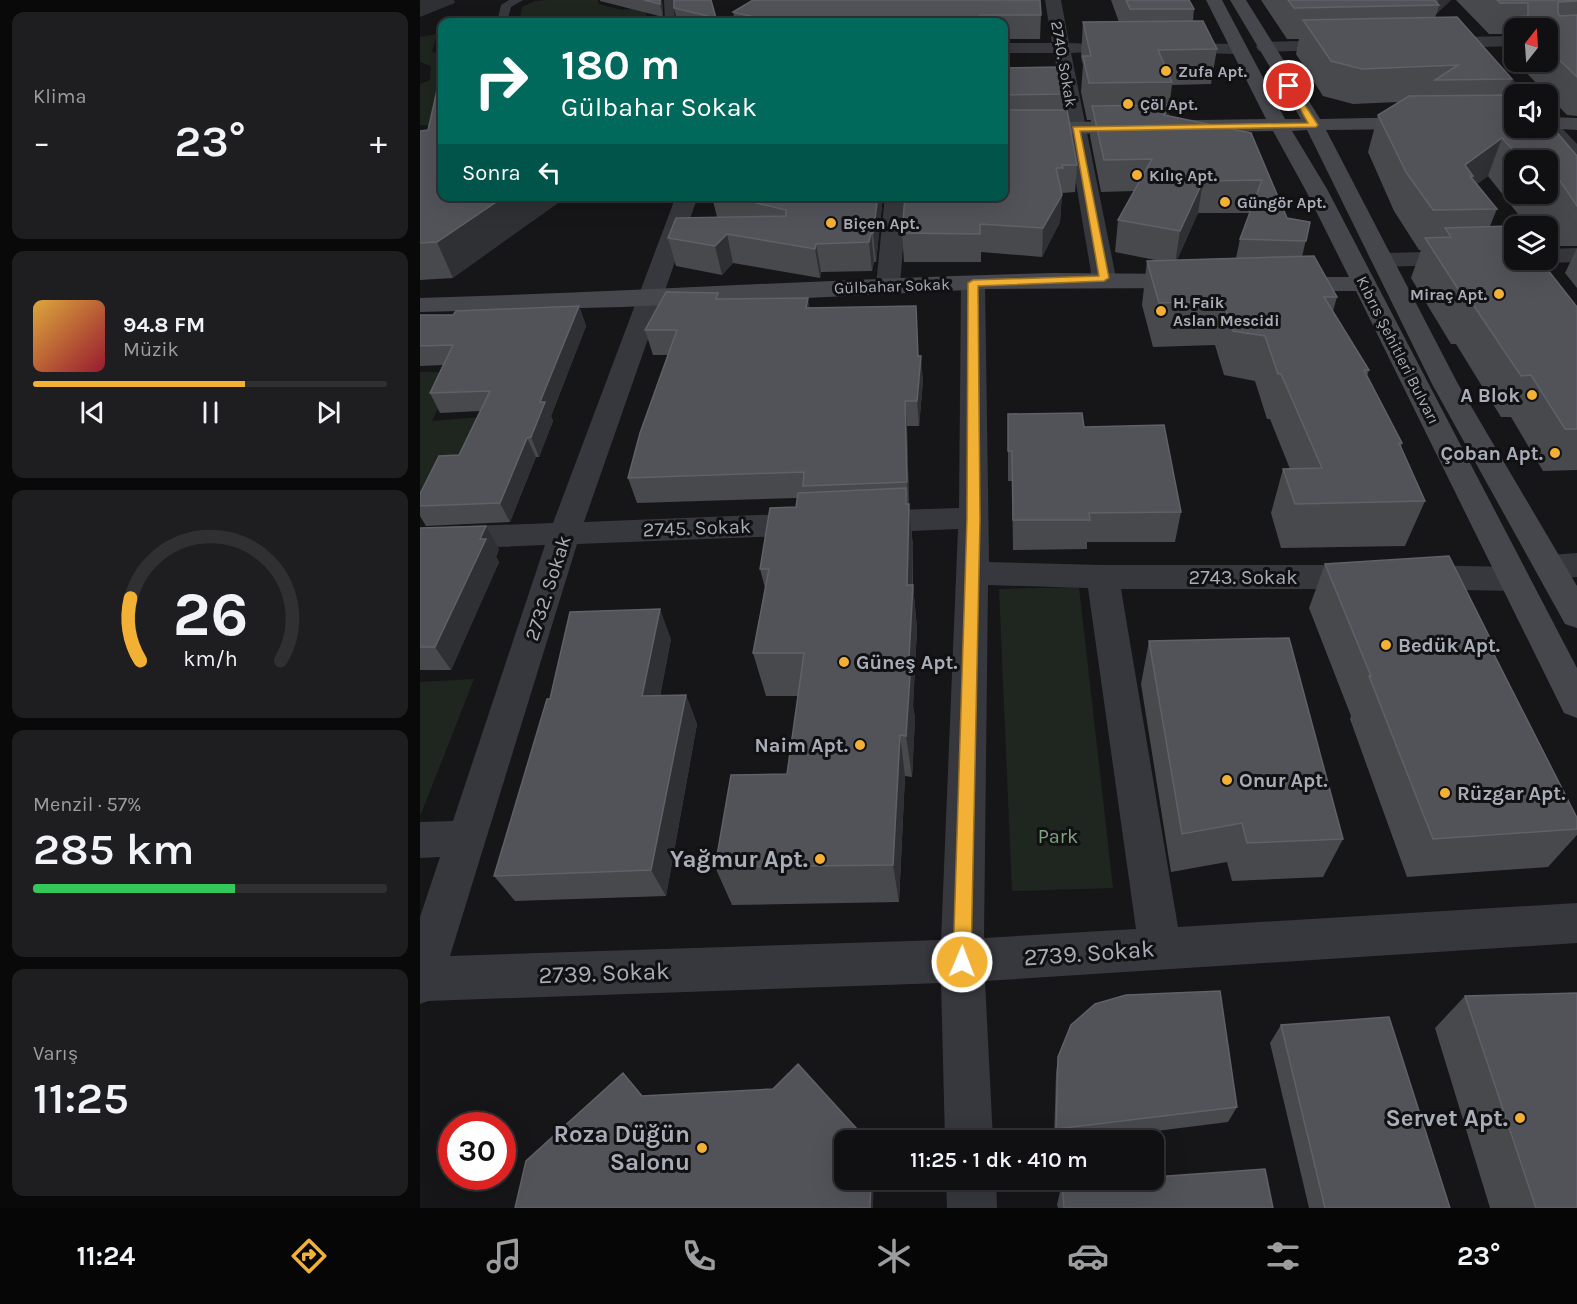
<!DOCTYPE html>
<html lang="tr">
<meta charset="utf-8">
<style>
:root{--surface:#101012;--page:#1e1e20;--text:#f1f3f6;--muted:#9c9d9f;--line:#303032;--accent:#f2b134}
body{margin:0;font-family:Karla,sans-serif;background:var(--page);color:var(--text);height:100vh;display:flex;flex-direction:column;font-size:22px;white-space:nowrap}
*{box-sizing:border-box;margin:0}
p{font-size:20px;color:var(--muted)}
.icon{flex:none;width:33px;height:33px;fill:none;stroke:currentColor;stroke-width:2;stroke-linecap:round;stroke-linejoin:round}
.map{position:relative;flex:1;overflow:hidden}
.drawer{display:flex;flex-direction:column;gap:12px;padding:12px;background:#09090a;width:420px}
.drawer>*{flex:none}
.guide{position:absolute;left:18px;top:18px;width:570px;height:183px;border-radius:12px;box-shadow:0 6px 24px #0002,0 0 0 2px var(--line);background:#00695c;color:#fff;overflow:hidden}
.needle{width:39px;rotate:17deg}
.fabs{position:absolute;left:1084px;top:18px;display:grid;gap:12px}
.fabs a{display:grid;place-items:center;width:54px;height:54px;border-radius:12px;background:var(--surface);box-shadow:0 6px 24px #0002,0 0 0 2px var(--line);font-size:30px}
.speed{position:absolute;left:18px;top:1112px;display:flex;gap:12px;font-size:30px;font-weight:700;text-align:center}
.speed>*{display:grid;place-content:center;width:78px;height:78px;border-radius:50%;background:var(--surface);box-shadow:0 6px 24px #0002,0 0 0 2px var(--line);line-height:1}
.speed .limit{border:9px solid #d22;background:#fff;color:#111}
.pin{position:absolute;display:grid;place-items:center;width:51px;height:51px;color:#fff;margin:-26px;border:3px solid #fff;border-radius:50%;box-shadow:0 2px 6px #0007}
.me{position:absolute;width:66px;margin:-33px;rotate:1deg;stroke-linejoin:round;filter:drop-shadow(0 0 4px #0008)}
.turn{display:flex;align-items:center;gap:21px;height:126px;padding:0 24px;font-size:27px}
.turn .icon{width:78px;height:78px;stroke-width:2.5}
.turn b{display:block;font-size:42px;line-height:51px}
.then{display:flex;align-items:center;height:57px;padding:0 24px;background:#0003;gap:12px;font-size:22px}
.big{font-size:45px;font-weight:600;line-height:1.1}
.drawer .widget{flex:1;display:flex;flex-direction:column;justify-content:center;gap:9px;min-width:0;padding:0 21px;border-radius:12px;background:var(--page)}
.drawer .dial{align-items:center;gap:0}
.dial svg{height:156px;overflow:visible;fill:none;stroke:var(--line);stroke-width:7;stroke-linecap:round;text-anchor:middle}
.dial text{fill:var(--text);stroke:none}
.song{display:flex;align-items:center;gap:18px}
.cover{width:72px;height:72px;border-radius:9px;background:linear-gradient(135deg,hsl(40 70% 55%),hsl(350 70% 35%))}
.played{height:6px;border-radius:3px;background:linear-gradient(90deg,var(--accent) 60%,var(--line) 60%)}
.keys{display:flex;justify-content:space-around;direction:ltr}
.heat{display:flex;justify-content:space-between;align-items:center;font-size:33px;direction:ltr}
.charge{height:9px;border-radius:4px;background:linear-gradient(90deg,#34c759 57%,var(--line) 0)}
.trip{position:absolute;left:414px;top:1130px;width:330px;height:60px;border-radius:12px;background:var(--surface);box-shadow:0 6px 24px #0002,0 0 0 2px var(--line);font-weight:600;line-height:60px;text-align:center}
.dock{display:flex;height:96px;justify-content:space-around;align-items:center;background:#060607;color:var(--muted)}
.dock .icon{width:42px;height:42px}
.dock .on{color:var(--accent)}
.dock b{font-size:27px;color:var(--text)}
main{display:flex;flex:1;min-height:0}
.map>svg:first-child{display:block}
.green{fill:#1e261f}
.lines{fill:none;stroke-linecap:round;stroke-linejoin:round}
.lane{fill:#37383d;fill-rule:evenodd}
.street{fill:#37383d;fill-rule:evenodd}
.secondary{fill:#45474d;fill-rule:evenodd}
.wall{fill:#47494d;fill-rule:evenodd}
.shaded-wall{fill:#2f3033}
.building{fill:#525359;stroke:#5f6168;stroke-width:1.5}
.route{fill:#f2b134;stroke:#9d7322;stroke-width:1.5}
.poi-dot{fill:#f2b134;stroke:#111113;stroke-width:2}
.labels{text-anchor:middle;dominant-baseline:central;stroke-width:6;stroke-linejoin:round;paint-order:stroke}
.far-street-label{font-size:16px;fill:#a8adb8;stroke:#111113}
.far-poi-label{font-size:16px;font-weight:bold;fill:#a8adb8;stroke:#111113;text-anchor:start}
.poi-label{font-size:20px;font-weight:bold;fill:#a8adb8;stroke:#111113;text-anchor:start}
.street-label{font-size:20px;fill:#a8adb8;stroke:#111113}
.park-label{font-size:20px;fill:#7fa381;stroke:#111113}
.near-poi-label{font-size:24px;font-weight:bold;fill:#a8adb8;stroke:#111113;text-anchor:end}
.near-street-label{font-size:24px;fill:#a8adb8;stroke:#111113}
</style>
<main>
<section class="drawer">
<div class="widget"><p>Klima</p>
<div class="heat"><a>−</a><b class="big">23°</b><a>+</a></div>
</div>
<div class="widget">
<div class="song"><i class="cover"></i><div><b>94.8 FM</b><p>Müzik</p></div></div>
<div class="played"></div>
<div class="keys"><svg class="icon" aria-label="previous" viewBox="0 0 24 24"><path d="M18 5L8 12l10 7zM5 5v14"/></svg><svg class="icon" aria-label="pause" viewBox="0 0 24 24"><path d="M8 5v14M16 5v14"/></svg><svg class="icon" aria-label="next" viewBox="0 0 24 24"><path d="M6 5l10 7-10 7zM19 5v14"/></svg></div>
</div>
<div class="widget dial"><svg viewBox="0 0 100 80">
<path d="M14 69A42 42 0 1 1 86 69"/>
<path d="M14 69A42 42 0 0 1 9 37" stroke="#f2b134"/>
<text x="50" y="56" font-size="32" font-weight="700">26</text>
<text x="50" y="72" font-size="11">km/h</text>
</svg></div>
<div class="widget"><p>Menzil · 57%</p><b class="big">285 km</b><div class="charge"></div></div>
<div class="widget"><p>Varış</p><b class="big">11:25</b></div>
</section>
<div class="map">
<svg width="1157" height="1208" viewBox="0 0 1157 1208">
<rect width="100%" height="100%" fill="#161618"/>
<path class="green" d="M130 0H178L179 4 202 10 225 7 227 22H99L102 7 115 1Z
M17 34 12 52 22 53V72L15 100 22 126 0 125V84L10 80 11 66 0 62V37Z
M0 372H35L12 421 62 417 39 469 22 470 0 517Z
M659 587 693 888 592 891 579 589Z
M54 679 1 814H0V682Z"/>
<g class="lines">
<path class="lane" d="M89 0H103L91 7 87 22H77L81 5Z
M244 0H254L255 22H245Z"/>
<path class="street" d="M625 0H641L649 43 669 44 672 48 669 52 651 53 696 278 692 283 684 285 676 283 672 278 634 53H584V43H632Z
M977 0H994L1026 30 1039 37 1095 36V46L1060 47 1107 94H1095V99L1091 98 1052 56 1033 47 1008 46 1005 42 1013 37Z
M924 40 930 41 933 45 930 49 845 52 839 51 836 47 839 43 845 42Z
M750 43 818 44 824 45 827 49 824 53 818 54 744 52 741 48 744 44Z
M1128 119 1135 121 1157 144V162L1150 160 1120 128H1128Z
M256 196H278L164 522 391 513 402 516 406 524 402 532 391 535 157 544 30 956 521 940 538 529 445 533 434 530 430 522 434 514 445 511 539 508 541 283 545 278 553 276 561 278 565 283 569 562 683 565H946L957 569 962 577 957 585 946 589H701L758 927 1157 903V943L565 981 573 1140H525L521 983 8 1001 0 1004V917L20 857 0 858V822L33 821 125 545 0 550V528L133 523ZM568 585 668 588 716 929 564 938Z
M465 196H487L480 285 476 290 468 292 460 290 456 285Z
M1157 248V262L1128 263 1119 260H1128V249Z
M1095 250V260H1105L1103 262 963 267 955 265 951 260 955 255 963 253Z
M1157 553V577L1130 579 1119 575 1114 567 1119 559 1130 555Z
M995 565 1094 567 1105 571 1110 579 1105 587 1094 591 995 589 984 585 979 577 984 569Z
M526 1179H576L577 1208H527Z"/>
<path class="secondary" d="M786 0H802L865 119H881L810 0H826L900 119 1000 117 1007 119 1010 123 1007 127 1000 129 906 130 1038 384 1157 586V628L1145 624 1012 384 887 130 872 131 907 189 1157 668V718L1144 713 936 291H865L857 289 853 284 857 279 865 277H929L885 189 853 131 584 135V123L846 119Z
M1128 117 1157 118V130L1123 128H1128Z
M634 273 768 274 776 276 780 281 776 286 768 288 567 289 203 307 0 312V298C211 292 422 278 634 273Z"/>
</g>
<path class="wall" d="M180 0H242L243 17 180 1Z
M291 0 297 22H264L257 21 254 8Z
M691 0H769L774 9 773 21 797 49 791 84 752 85 748 116 831 133 867 218 890 222 882 257 917 297 913 311 949 370 947 376 982 443 981 447 1005 501 985 546 861 548 851 513 863 469H870L850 419H847L835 381 804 375 795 345 733 347 722 305 727 261H740L695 252 698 220 714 191 681 192 670 136 671 120H667L661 92 663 65 661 57 663 22H699ZM778 213H830L820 239 816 258 757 260Z
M841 0H1031L1017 13 1015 17 1092 79 1087 95 1148 147 1157 156V246H1140L1120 214H1098L1068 176 1057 184 1077 209 1070 226 1157 307V470L1123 471 1091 417H1081L1036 344H1031L991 278 1001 250H999L974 211 948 152 958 115 978 102 933 104 903 96 876 54 879 39H867ZM1095 160H1128V194H1095Z
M1036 0H1157V116L1147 115 1096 62H1128V28H1095V61L1083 49 1088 34H1069Z
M313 12 621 15 620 39H584V22H315Z
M584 68 644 94V110L657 165 655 192 642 193 640 222 622 257 561 252V262H484L482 233Z
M0 131 33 278 0 280Z
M278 196H463L456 262H454L452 271 401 272 400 278 313 263 302 275 256 266 248 238 297 217 293 201H279Z
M1157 248V288L1145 273Z
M299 299 389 308 499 356 503 381 499 426H487L489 504 493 548V585L497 629 493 706 495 718 492 777 485 776 479 902 312 905 295 867 367 774 378 696H346L333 653 345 588 340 569 376 507 377 498 217 503 208 478 248 355H233L225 330Z
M159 306 166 326 131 416 133 421 119 457H116L90 522 6 526 0 516V494L39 455 60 411 20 413 10 393 23 365 0 366V315H33Z
M588 414 664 427 761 512 755 542H667V549L593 550 592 481H588Z
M0 528 79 549 76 557 79 562 31 670H0Z
M905 564 1070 638 1068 641 1157 818V835L1128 867 987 877 930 719 931 716 889 608Z
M251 639 240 695H266L277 724 246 896 95 901 74 876 130 699Z
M729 641 923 839 903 877 812 881 807 862 751 872 721 684Z
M1045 996 1157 1208H1070L1015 1028Z
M861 1025 1030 1208H889L850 1043Z
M638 1057 817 1107 808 1122 665 1140H634L636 1073Z
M642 1183 853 1208H638L637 1205Z"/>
<path class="shaded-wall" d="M0 0H34L35 3 0 17Z
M240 0H242L243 17 240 4Z
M1018 0H1031L1017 13 1019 5H1017Z
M750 105 746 135 744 115Z
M1082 138 1068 176 1048 191 1053 176 1045 165Z
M783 181 778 213 755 264 760 231Z
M642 195 640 222 622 257 623 228Z
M85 196H148L33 278 17 242Z
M458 196H463L456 262 453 233Z
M451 233 454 262 452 271 449 242Z
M307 234 313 263 302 275 295 246Z
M396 244 401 272 400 278 395 249Z
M388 298 392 323 386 308Z
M159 306 166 326 131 416 133 421 119 457 111 437 120 402Z
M496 306 499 376 501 356 503 381 499 426 497 401Z
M485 401 487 426 489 506V504L493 548 492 598 493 585 497 629 493 706 495 718 492 777 486 736 488 675 486 488 489 522V507L487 482Z
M107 438 116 457 90 522 80 503Z
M66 526 79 549 76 557 79 562 31 670 15 647Z
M240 609 251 639 235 725 222 696Z
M266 695 277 724 246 896 231 870Z
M480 735 485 776 479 902 473 865Z
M451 1179H454L453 1208H450Z"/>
<path class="building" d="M224 0H240V4Z
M254 0H291L296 18 254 8Z
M333 0H620L621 15H560L561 22H355L313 12Z
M706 0H769L774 9H710Z
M868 0H1014L1019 5 874 8Z
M1077 0H1157V1L1138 2V13L1140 16 1157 15V77L1128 49V28H1106L1094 17 1108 16V3H1080Z
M1037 17 1092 79 1015 80 1038 65 942 69 911 61 883 20Z
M783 21 797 49 738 50 752 82 669 83 663 56H671L663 22Z
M640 67 644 94 584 95V68Z
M20 77H22V196H85L17 242 0 243V131L8 130Z
M1095 95V128H1128V122L1157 156V206L1136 175H1128V160H1102L1082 138 1045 165 1053 176H1050L1077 209 1013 210 986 172 958 115 989 96Z
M750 105 744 115 831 133 867 218 890 222 886 241 820 239 842 180 783 181 760 231 698 220 732 159 684 160 672 106Z
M584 110H647L657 165H642L643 168H636L642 195 623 228 560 224V234L482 233 485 196H584Z
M308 196H458L453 233H451L449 242 396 244 395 249 307 234 295 246 248 238 256 218 366 216V210Z
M1090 226 1095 232V260H1120L1157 307V429H1145L1111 375 1101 376 1052 303H1047L1005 238 1031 237 1025 228Z
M894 256 917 297H904L949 370H944L982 443H979L1005 501 875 504 863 469 902 468 861 374H858L845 336 813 331 803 301 739 303 727 261Z
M246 292 298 293 296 299 388 298 386 308 496 306 498 356H501L497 401H485L487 482 383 486 384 472 208 478 220 433 257 330H225Z
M159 306 120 402H125L111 437 107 438 80 503 0 506V494L19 456 39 455 70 391 10 393 33 345 0 346V315H33L36 311Z
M662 413 664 427 744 425 761 512 669 513 670 520H593L592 451H588V414Z
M486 488V504H489L487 585H493L488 675H490L486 736 480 735 473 865 295 867 311 775 367 774 384 653H333L349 569H340L350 508 376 507 378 493Z
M66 526 60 539H66L15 647H0V528Z
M1029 556 1070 638 1066 639 1157 818V829L1013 839 949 676H951L905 564Z
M240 609 222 696 266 695 231 870 74 876 127 699H130L150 612Z
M869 638 923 839 827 843 822 823 762 834 729 641Z
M800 991 817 1107 636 1129 638 1057 651 1025 675 1004 706 995Z
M1157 993V1208H1116L1045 996Z
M969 1017 1030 1208H905L861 1025Z
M378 1064 447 1140H424V1179H451L450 1208H95L106 1161 203 1073 222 1096 353 1089Z
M845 1169 853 1208H644L642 1183 699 1179H734V1177Z"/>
<path class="route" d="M867 85H872L898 125 896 127 660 131 689 278 684 281 558 286 560 519 551 962 549 968 542 970 536 968 533 962 547 519 548 283 553 280 679 276 653 127 888 123Z"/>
<g class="poi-dot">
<circle cx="746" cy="71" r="6"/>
<circle cx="708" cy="104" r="6"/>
<circle cx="717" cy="175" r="6"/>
<circle cx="805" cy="202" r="6"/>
<circle cx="411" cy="223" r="6"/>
<circle cx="1079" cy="294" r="6"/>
<circle cx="741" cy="311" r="6"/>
<circle cx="1112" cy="395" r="6"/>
<circle cx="1135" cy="453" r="6"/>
<circle cx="966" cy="645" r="6"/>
<circle cx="424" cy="662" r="6"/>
<circle cx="440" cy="745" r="6"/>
<circle cx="807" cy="780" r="6"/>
<circle cx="1025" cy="793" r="6"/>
<circle cx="400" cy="859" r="6"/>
<circle cx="1100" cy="1118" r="6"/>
<circle cx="282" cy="1148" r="6"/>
</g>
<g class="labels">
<g class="far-street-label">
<text transform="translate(644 64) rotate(80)">2740. Sokak</text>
<text transform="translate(472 286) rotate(-2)">Gülbahar Sokak</text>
<text transform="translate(978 350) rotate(63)">Kıbrıs Şehitleri Bulvarı</text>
</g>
<g class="far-poi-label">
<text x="758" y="71">Zufa Apt.</text>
<text x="720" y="104">Çöl Apt.</text>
<text x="729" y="175">Kılıç Apt.</text>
<text x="817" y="202">Güngör Apt.</text>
<text x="423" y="223">Biçen Apt.</text>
<text x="1067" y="294" text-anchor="end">Miraç Apt.</text>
<text x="753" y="302">H. Faik<tspan x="753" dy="18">Aslan Mescidi</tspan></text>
</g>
<g class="poi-label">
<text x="1100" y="395" text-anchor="end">A Blok</text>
<text x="1123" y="453" text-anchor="end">Çoban Apt.</text>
<text x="978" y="645">Bedük Apt.</text>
<text x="436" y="662">Güneş Apt.</text>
<text x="428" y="745" text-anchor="end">Naim Apt.</text>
<text x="819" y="780">Onur Apt.</text>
<text x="1037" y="793">Rüzgar Apt.</text>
</g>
<g class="street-label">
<text transform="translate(277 528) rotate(-2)">2745. Sokak</text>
<text x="823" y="577">2743. Sokak</text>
<text transform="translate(128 588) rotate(-72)">2732. Sokak</text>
</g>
<g class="park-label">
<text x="638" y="836">Park</text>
</g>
<g class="near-poi-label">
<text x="388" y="859">Yağmur Apt.</text>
<text x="1088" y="1118">Servet Apt.</text>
<text x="270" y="1134">Roza Düğün<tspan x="270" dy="28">Salonu</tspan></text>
</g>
<g class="near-street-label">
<text transform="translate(669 953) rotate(-4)">2739. Sokak</text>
<text transform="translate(184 973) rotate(-2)">2739. Sokak</text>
</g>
</g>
</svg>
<div class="fabs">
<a><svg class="needle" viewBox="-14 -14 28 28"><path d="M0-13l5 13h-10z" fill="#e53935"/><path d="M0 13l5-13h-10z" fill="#9c9d9f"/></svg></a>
<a><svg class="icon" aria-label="sound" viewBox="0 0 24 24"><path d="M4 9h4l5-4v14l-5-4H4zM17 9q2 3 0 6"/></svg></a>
<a><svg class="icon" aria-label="search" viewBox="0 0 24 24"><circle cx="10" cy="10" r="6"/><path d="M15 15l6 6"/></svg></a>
<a><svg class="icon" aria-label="layers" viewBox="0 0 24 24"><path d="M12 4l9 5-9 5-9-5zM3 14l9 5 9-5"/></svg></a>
</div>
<div class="speed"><div class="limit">30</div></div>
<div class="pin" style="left:869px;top:86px;background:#d93025"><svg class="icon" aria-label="arrive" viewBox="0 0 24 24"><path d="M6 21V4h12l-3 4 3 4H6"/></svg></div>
<svg class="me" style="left:542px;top:962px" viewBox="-20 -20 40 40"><circle r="17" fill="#f2b134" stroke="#fff" stroke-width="3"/><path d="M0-11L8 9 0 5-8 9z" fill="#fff"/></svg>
<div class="trip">11:25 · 1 dk · 410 m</div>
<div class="guide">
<div class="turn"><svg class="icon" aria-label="right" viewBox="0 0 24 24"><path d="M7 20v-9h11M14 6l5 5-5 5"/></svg><div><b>180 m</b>Gülbahar Sokak</div></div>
<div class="then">Sonra<svg class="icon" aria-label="left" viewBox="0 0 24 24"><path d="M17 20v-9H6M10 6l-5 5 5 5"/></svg></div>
</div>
</div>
</main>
<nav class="dock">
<b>11:24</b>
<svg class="icon on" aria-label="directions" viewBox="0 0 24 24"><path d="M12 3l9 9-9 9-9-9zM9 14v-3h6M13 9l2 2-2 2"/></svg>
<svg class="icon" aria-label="music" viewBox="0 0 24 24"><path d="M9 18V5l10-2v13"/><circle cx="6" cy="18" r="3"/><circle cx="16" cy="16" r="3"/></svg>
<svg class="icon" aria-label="phone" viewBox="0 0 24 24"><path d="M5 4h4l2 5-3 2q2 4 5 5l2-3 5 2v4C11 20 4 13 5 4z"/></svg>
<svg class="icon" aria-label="climate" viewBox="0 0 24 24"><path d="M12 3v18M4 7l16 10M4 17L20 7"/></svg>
<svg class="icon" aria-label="car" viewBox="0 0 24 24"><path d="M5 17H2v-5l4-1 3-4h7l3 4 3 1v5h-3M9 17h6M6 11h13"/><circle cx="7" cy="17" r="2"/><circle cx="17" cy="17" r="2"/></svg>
<svg class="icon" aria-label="filters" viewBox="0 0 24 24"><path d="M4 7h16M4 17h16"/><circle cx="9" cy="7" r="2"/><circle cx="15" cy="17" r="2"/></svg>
<b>23°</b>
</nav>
